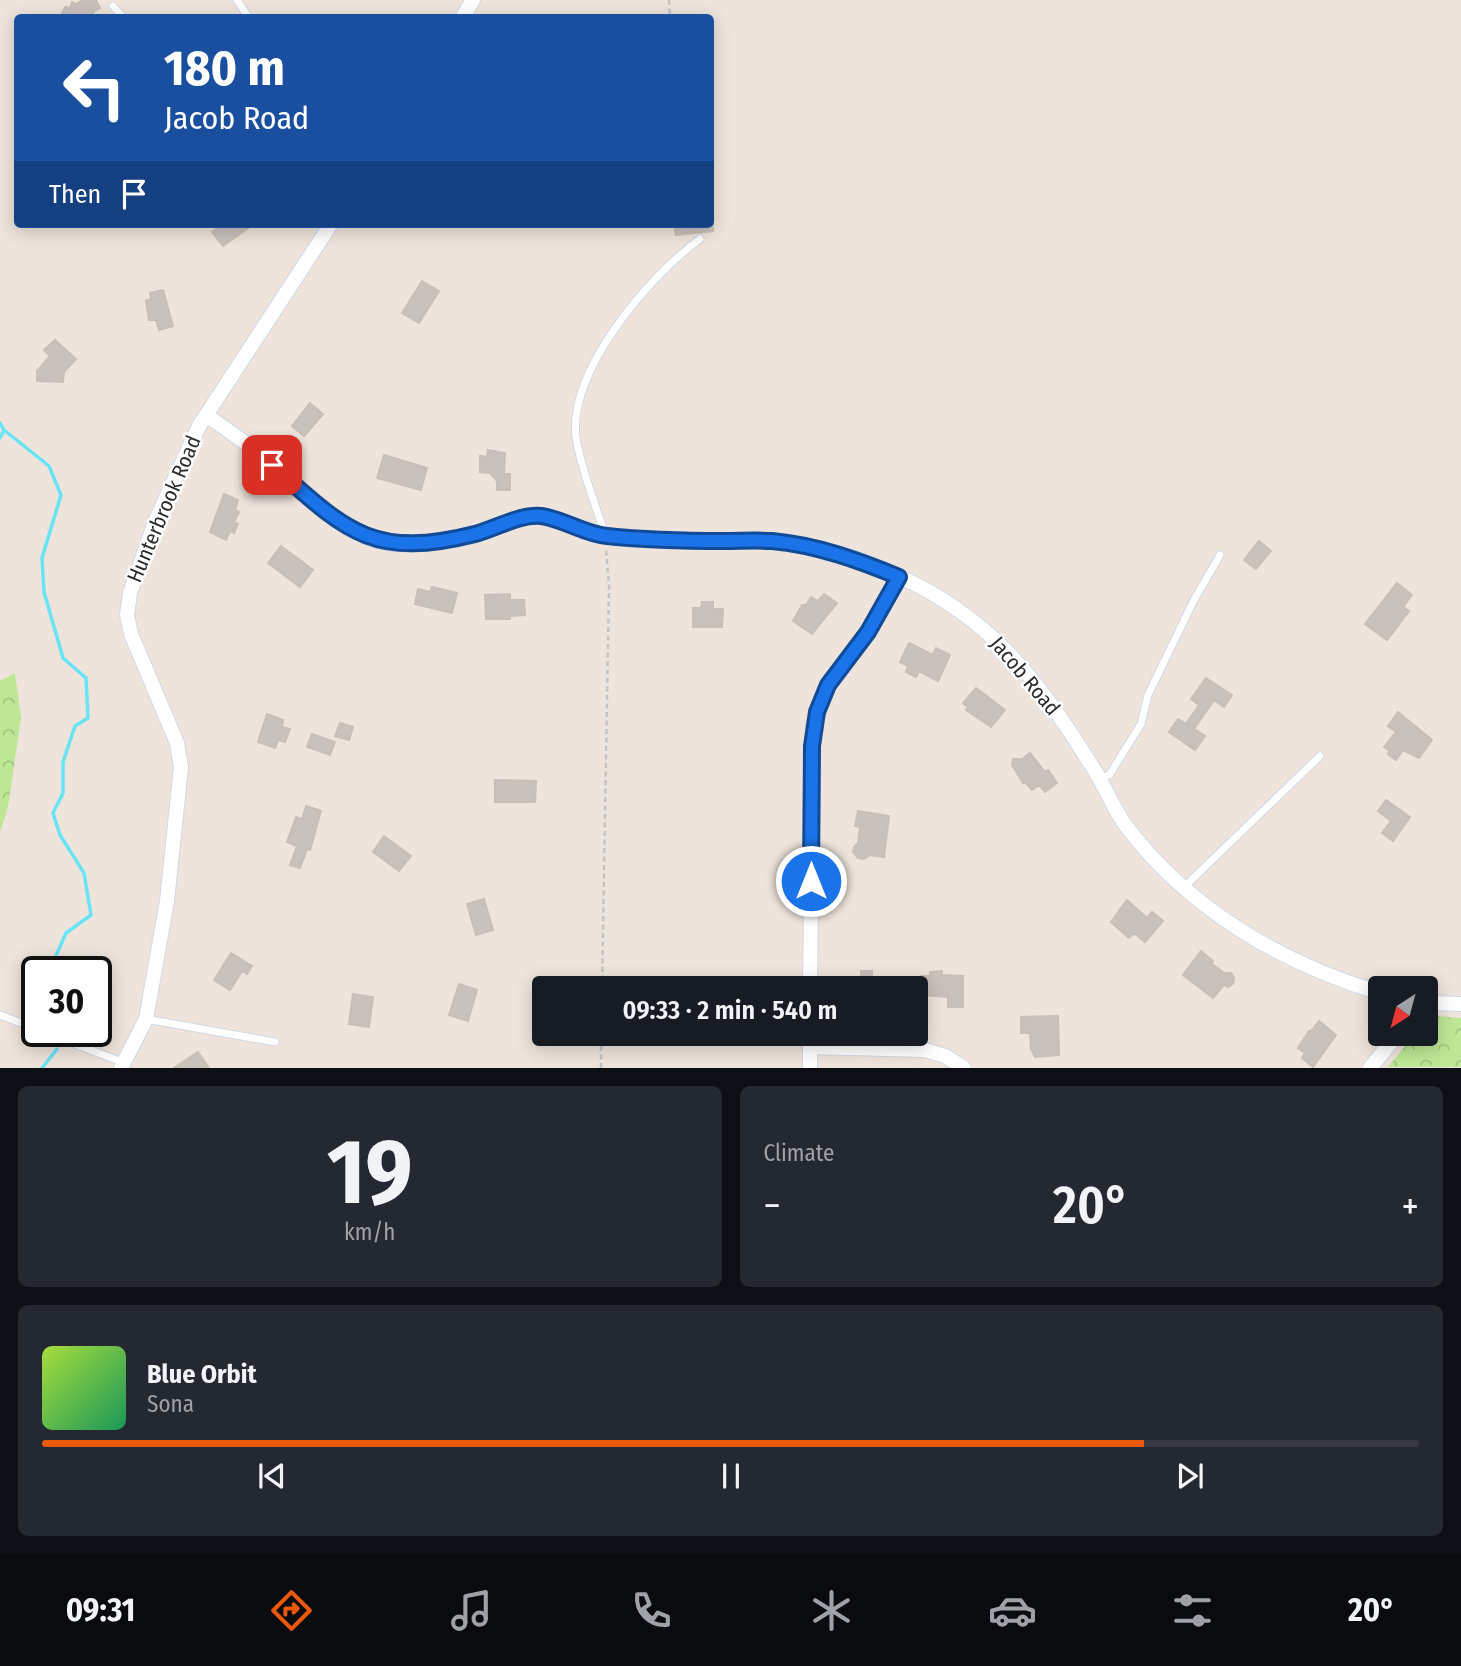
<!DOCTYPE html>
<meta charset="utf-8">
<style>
:root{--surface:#171b24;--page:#242831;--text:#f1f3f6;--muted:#9ea1a6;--line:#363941;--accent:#ea580c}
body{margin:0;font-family:"Fira Sans Condensed",sans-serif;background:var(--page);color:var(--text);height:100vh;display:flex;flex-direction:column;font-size:26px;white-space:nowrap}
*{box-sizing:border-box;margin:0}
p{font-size:23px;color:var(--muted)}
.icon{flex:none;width:38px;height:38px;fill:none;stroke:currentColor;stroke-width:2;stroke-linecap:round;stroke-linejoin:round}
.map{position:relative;height:1068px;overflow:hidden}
.details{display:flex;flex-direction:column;gap:18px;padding:18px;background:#0d0f14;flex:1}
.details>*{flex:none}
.hud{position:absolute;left:14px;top:14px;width:700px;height:214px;border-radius:7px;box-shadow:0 4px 18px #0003;background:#1a4fa0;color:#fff;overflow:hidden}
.needle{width:46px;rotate:216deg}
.controls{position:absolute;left:1368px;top:976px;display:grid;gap:14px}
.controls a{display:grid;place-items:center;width:70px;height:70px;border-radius:7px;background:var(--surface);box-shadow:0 4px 18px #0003;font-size:35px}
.speed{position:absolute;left:21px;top:956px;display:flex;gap:14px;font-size:35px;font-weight:700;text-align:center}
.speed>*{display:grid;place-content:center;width:91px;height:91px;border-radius:50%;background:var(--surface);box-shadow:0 4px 18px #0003;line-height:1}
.speed .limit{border:4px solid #111;border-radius:10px;background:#fff;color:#111}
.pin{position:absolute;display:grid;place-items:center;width:60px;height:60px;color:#fff;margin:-30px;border-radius:14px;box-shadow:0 4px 10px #0006}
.me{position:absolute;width:77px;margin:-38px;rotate:0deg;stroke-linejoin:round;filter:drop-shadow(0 0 5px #0008)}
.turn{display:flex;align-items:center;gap:24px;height:147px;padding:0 35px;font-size:32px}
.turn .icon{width:91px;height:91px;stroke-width:2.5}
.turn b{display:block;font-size:49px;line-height:60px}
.then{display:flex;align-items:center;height:66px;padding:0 35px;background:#0003;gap:14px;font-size:26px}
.big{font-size:52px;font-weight:600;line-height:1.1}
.details .widget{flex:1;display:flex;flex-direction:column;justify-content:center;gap:10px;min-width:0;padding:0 24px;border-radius:10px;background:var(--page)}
.details .dial{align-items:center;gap:0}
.dial b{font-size:91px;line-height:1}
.song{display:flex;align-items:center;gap:21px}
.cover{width:84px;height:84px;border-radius:10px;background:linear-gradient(135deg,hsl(80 70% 55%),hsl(150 70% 35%))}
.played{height:7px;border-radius:4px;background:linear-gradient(90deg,var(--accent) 80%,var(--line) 80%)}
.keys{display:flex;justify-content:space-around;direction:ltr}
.heat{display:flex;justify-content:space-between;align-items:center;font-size:38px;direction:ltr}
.details .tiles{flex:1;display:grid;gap:18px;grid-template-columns:1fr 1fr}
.widget:last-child{grid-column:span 2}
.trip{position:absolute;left:532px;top:976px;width:396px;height:70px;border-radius:7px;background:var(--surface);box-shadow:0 4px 18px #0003;font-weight:600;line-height:70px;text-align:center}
.dock{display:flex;height:112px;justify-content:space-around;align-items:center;background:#090b0e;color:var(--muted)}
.dock .icon{width:49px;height:49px}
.dock .on{color:var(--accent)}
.dock b{font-size:32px;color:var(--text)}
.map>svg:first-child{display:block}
.park{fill:url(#park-crowns)}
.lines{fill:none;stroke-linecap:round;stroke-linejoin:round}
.stream{stroke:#69e4f6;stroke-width:3.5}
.building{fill:#c9c1bc;stroke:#c9bfb6;stroke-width:2}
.service-casing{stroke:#d1d8e4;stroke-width:9}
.minor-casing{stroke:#d1d8e4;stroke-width:16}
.path{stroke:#c4c4c4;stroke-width:2.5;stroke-dasharray:5 3.5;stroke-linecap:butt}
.service{stroke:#fff;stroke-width:7}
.minor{stroke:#fff;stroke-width:14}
.route-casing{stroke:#114b97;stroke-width:18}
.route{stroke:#1a73e8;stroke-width:12}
.labels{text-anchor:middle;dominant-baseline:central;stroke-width:5;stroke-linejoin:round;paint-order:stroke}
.street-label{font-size:21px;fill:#2b2b2b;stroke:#fff}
</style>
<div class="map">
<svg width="1461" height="1068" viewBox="0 0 1461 1068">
<defs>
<pattern id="park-crowns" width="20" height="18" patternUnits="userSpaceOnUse" patternTransform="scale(1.75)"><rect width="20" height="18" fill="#bde795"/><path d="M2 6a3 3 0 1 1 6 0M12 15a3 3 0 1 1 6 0" fill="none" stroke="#a3c681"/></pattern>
</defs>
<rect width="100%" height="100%" fill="#eee4dc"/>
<path class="park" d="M15 673 21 718 8 807 0 832V681Z
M1436 1016 1461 1018V1067H1388L1415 1034H1426V1024Z"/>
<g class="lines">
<path class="stream" d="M0 423 4 430 0 438
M4 430 49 466 61 495 42 558 44 592 63 658 86 678 88 718 75 726 63 762V793L53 813 60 835 84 873 91 915 66 933 55 958 65 971
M42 1068 57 1049"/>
</g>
<path class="building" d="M84 0H96L100 8 93 12 95 18H60L65 7 70 8 72 2 75 4Z
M223 224H254L223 246 212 232Z
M674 224H713V231L676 235Z
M422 281 439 291 419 323 402 313Z
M163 290 173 326 159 330 156 320H149L146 301 151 299 150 293Z
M55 340 76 359 64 372 63 382 37 381V371L50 356 44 350Z
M310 403 323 414 304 436 292 426Z
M488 450 505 453 504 474H510V490H497V481L490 473 480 472V456L487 457Z
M384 455 427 468 421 490 377 478Z
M224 494 238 500 235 510 239 512 234 522 238 524 234 533 230 531 226 540 210 532Z
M1259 541 1271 551 1256 569 1244 560Z
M281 546 313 570 300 587 268 563Z
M1397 583 1412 595 1403 607 1409 611 1387 640 1365 624Z
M432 587 457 593 452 613 415 604 418 589 430 592Z
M510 594V600H524L525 615 510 616V619H486L485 595Z
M824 594 837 603 812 634 793 621 802 605H806L811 597 818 601Z
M702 602H713V609H723L722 627H693V608H701Z
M909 643 933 655 936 648 950 655 938 681 919 671 916 677 906 672 908 666 900 662Z
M1206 678 1232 695 1224 707 1214 700 1194 729 1205 736 1195 750 1169 732 1178 719 1186 724 1199 705 1191 699Z
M976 688 1005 710 991 727 966 710 968 707 963 703Z
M1398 712 1432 740 1419 758 1403 750 1396 760 1388 754 1390 751 1384 747 1396 732 1388 726Z
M267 714 283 720 282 727 290 729 285 742 278 740 275 748 258 742Z
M340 723 353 727 349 740 335 736Z
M312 734 335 742 330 755 307 747Z
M1030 753 1045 772 1048 770 1057 783 1045 792 1039 785 1032 790 1026 783H1023L1012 765 1013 759H1022Z
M495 780 536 781 535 802H495Z
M1386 800 1410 817 1393 841 1382 833 1391 821 1378 811Z
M306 806 321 811 310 850 307 849 300 868 290 865 297 846 287 842 296 817 302 819Z
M858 811 889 816 884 857 870 855 864 859 858 858 853 852 854 847 858 843 860 827 855 826Z
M384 836 411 856 399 871 373 852Z
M484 899 493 930 476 935 467 904Z
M1127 900 1147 918 1152 912 1163 921 1145 942 1134 933 1129 938 1111 922Z
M1201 951 1213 961 1212 964 1224 973H1231L1234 978 1233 984 1228 987 1224 985 1213 998 1183 975Z
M231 953 252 966 247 974 242 971 230 990 214 980Z
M861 971H872V978H893V989H852V977L861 978Z
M942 971V975L963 976V1007H948V997L921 995V976H930V972Z
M459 984 477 990 468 1021 449 1015Z
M353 994 373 997 369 1027 349 1024Z
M1058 1016 1059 1055 1035 1057 1031 1049 1030 1033H1021V1017Z
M1319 1021 1336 1035 1313 1067 1302 1058 1305 1053 1298 1048 1309 1031 1312 1030Z
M198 1052 209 1068H174Z"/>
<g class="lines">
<g class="service-casing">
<path id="service" d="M237 0 249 18
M113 6 124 18
M605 535C596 505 580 467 576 437 568 371 649 276 700 239
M1100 780 1110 774 1141 724 1148 695 1194 600 1220 555
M1183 888 1320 756
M0 1015 37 1029
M146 1019 275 1042
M41 1031 122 1062"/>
</g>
<g class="minor-casing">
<path id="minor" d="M462 18 473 0
M206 415C223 427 241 439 257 452 296 484 332 529 382 542 415 550 462 539 493 528 507 524 525 515 540 516 564 518 585 533 608 536 662 543 716 538 770 541 820 544 873 562 917 585 1002 629 1046 692 1095 771 1106 789 1114 809 1126 826 1189 909 1282 964 1381 993
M810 989 813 726C822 686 843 666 867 634 880 616 889 596 899 577
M1426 1003 1461 1004
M811 1047 925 1050 945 1056 964 1068
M121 1068 146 1019 167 901 181 767 177 743 131 634 127 615 130 593 155 522 199 426 331 224
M810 1068V1034
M1370 1068 1398 1034"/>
</g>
<path class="path" d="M669 0 670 18
M707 232 708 224
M602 989 609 586 606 550
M601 1068V1034"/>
<use href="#service" class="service"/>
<use href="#minor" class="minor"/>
</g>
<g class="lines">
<g class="route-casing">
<path id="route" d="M272 465C345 530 372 560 475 534 495 529 519 514 541 516 564 519 584 534 607 536 646 540 685 541 724 541 740 541 756 540 772 541 816 545 858 560 899 577L868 632 828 685 817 712 812 746 811 881"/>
</g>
<use href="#route" class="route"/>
</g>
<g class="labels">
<g class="street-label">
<text transform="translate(164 509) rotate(-67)">Hunterbrook Road</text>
<text transform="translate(1025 676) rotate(50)">Jacob Road</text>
</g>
</g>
</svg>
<div class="controls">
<a><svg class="needle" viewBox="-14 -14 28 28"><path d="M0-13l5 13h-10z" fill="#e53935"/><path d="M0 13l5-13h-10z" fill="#9ea1a6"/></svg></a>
</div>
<div class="speed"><div class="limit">30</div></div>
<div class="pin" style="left:272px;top:465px;background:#d93025"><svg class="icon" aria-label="arrive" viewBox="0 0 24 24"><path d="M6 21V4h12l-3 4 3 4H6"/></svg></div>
<svg class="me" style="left:811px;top:881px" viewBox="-20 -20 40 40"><circle r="17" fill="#1a73e8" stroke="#fff" stroke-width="3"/><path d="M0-11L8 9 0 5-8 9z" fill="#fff"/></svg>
<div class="trip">09:33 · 2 min · 540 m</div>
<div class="hud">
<div class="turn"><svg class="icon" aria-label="left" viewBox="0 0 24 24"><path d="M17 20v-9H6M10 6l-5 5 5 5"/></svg><div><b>180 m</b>Jacob Road</div></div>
<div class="then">Then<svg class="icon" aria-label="arrive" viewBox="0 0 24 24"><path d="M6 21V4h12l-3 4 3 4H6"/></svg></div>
</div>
</div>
<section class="details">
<div class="tiles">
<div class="widget dial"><b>19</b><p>km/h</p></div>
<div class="widget"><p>Climate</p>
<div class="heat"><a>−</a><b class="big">20°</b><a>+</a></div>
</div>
<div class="widget">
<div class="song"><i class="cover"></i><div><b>Blue Orbit</b><p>Sona</p></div></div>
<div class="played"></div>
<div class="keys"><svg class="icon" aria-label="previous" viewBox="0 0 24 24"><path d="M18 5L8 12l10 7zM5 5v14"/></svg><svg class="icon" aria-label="pause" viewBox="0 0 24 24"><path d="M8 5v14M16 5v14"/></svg><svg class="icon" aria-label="next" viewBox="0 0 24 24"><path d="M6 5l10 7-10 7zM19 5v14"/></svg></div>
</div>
</div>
</section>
<nav class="dock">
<b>09:31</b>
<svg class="icon on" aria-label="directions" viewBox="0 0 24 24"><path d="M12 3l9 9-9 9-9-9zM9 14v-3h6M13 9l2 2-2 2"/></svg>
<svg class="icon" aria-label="music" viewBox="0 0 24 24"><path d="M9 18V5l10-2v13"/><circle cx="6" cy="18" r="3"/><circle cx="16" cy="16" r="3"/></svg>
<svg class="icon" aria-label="phone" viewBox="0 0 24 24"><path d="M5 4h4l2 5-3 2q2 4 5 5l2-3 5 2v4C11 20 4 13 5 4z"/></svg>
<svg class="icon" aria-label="climate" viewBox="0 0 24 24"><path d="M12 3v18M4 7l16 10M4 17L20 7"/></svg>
<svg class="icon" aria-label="car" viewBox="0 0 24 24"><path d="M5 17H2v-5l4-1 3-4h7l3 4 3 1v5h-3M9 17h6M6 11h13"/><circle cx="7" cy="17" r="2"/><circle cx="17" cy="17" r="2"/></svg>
<svg class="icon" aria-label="filters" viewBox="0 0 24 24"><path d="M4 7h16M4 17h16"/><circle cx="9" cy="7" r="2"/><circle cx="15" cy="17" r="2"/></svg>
<b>20°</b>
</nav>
